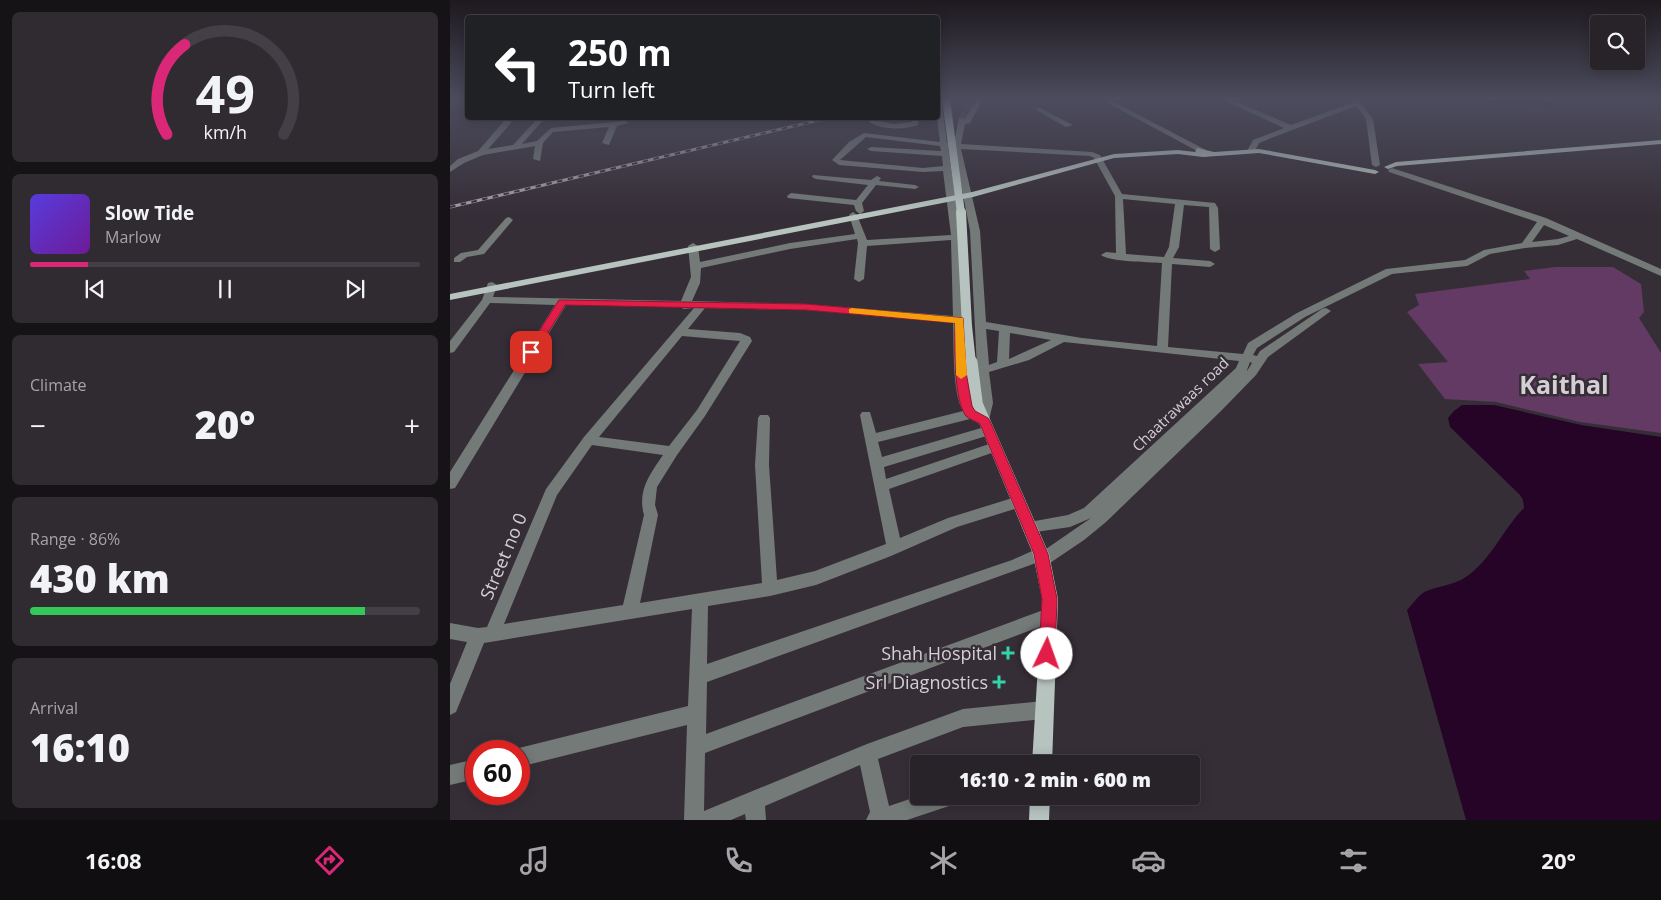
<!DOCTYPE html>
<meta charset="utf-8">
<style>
:root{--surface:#282229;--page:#302a31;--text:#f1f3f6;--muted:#a5a4a8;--line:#443f46;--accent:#db2777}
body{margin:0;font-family:"Open Sans",sans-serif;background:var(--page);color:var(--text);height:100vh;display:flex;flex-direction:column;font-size:19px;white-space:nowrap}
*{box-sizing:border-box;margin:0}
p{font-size:16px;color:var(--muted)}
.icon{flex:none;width:28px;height:28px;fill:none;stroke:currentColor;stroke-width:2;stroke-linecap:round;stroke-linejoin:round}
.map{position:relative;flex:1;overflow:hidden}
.panel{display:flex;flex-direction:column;gap:12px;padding:12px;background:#161317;width:450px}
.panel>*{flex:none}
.guide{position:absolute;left:15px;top:15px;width:475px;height:105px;border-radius:5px;box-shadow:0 2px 12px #0003,0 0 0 1px var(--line);background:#202124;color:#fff;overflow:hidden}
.tools{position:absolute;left:1140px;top:15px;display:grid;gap:10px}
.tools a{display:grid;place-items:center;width:55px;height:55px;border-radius:5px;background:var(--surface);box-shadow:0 2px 12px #0003,0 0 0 1px var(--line);font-size:25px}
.speed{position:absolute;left:15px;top:740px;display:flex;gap:10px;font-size:25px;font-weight:700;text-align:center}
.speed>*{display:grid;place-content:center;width:65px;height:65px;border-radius:50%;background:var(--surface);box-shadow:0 2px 12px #0003,0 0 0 1px var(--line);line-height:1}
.speed .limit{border:8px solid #d22;background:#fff;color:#111}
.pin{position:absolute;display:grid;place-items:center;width:42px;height:42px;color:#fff;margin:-21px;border-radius:10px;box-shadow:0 2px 8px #0006}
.me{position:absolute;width:55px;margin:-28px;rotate:3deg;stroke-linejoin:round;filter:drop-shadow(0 0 4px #0008)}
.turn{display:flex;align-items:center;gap:18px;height:105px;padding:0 20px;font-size:22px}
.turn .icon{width:65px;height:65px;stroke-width:2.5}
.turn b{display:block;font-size:35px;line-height:42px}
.big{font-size:38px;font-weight:800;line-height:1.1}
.panel .card{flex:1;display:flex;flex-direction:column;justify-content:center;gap:8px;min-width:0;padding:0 18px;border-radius:8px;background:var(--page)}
.panel .dial{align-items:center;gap:0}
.dial svg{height:130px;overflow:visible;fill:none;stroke:var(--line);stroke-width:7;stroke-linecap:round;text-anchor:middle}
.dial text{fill:var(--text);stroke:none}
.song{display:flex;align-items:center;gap:15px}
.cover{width:60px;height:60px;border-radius:8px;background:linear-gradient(135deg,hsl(250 70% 55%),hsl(280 70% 35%))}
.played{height:5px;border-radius:2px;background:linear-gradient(90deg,var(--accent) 15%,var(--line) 15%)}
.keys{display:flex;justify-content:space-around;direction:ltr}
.heat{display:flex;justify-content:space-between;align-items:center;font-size:28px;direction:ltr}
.charge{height:8px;border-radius:4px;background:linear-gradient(90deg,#34c759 86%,var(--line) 0)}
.trip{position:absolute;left:460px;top:755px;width:290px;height:50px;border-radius:5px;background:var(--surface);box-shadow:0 2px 12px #0003,0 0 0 1px var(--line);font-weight:800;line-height:50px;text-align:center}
.tabs{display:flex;height:80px;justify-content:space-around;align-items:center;background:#100e10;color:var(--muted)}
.tabs .icon{width:35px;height:35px}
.tabs .current{color:var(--accent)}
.tabs b{font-size:22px;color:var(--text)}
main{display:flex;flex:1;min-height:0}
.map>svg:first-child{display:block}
.green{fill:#623a63}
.water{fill:#250427}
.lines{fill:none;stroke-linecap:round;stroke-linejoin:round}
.minor-tunnel{stroke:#4e464f;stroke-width:8;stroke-dasharray:8 4;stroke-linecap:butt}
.minor{fill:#747a78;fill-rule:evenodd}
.major{fill:#b6c3be;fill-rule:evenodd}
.rail-casing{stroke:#a69fa6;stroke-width:3}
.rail{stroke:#362e37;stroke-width:2;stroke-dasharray:5.5;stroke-linecap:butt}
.major-bridge-far2{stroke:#b6c3be;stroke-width:8}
.major-bridge-far1{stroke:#b6c3be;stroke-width:10}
.major-bridge{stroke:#b6c3be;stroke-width:13}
.route{fill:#e11d48;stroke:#92132f}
.slow{fill:#f59e0b}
.poi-dot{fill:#33d4a8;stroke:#362e37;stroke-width:2}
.labels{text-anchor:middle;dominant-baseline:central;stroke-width:5;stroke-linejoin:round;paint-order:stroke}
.street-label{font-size:15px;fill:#d5cfd5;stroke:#362e37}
.near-street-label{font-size:18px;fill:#d5cfd5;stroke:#362e37}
.near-poi-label{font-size:18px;fill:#d5cfd5;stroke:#362e37;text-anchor:end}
.town-label{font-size:25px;font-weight:bold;fill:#d5cfd5;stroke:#362e37}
</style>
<main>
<section class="panel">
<div class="card dial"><svg viewBox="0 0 100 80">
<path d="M14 69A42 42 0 1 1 86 69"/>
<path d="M14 69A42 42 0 0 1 25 14" stroke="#db2777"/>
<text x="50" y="56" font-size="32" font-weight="700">49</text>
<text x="50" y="72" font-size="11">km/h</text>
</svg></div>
<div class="card">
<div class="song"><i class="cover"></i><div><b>Slow Tide</b><p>Marlow</p></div></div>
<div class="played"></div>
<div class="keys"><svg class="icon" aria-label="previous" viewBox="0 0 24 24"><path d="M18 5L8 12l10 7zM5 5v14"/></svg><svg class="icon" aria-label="pause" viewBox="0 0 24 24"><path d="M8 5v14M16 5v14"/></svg><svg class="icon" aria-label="next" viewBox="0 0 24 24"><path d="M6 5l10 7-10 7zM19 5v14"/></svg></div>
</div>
<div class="card"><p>Climate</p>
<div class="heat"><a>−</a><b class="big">20°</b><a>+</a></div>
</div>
<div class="card"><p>Range · 86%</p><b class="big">430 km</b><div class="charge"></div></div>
<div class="card"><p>Arrival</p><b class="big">16:10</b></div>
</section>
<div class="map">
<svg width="1211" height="820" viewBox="0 0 1211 820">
<rect width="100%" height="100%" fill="#362e37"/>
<path class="green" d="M1105 267H1163L1191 284 1194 312 1189 318 1211 353V433L1130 422 1046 402 995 399 968 364 998 362 957 312 969 305 965 294 1080 279 1074 271Z"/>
<path class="water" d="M1025 99H1093L1104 107 1046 103Z
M1012 405H1044L1131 425 1211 437V820H1016L957 610C962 605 967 597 973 593 986 585 1004 587 1020 574 1043 556 1054 528 1074 508L1073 500 1070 495 1000 427 998 418 1004 411Z"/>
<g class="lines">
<path class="minor-tunnel" d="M512 120 522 99"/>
<path class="minor" d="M488 99H491L497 143H504L509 118 515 119 527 99H533L520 123 515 124 511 144 642 152 650 155 672 194 765 203 768 208 770 249 765 252 760 249 759 207 734 205 729 247 723 258 760 261 765 264 760 267 722 264 718 347 793 354 798 343 847 313 936 269 1015 260 1034 250 1072 243 1087 222 939 172 938 170 942 168 1096 218 1211 269V276L1127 239 1108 245 1075 248 1040 254 1017 266 942 274 855 317 807 348 803 355 807 356 810 351 872 309 876 308 881 311 818 357 806 375 771 411 656 522 634 540 597 565 592 567 586 563 257 682 256 734 599 608 605 611 607 616 605 621 255 753 254 811 417 744 513 709 594 701 600 704 603 710 600 716 594 719 513 727 428 759 439 806 469 796H511L508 803 457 820H416L420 812 410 765 315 806 316 820H296L295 814 281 820H234L237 725 69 767V751H62L69 748 238 706 242 609 34 643 6 712 0 715V684L17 642 0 639V623L28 628 37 627 96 489 134 437 244 308 234 309 230 307 116 305 5 488 0 489V472L105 305 40 303 4 352 0 353V341L32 300 38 283 42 282 47 285 43 297 231 301 241 277 238 246 243 243 248 246 250 262 340 243 405 234 399 215 403 212 407 215 417 240 501 235 493 171 473 172 389 165 382 160 399 142 414 133 490 142 487 118ZM416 137 490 146 491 151 421 147 417 149 421 151 492 156 493 166 473 168 390 160ZM498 147 504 148 520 231 528 387 531 403 529 413 522 406 517 372 510 230ZM511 149 640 156 644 158 665 196 666 253 656 252 651 255C660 262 698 262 712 263L707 346 632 338 536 322 530 231ZM673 199 725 204 719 247 714 257 676 254ZM1094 225 1119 236 1108 239 1082 242ZM407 239 408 243 404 279 409 282 414 279 417 246 501 240 503 316 356 304 242 301 250 283 251 268 340 249ZM255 308 356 310 503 323C504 345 502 393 513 411L426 433 420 412H412L410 415 436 544 365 571 327 580 319 465 320 418 318 415H310L308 418 305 465 312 583 190 603 208 515 205 505 207 487 227 455 255 416 302 341 300 337 290 333 238 329ZM536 329 549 331 547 362 539 365ZM560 333 601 340 559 359ZM232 336 290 341 247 410 219 446 149 437ZM614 342 789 361 786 368 634 508 618 515 574 523 572 527 574 531 579 533 620 527 641 518 596 549 591 547 562 560 257 664 258 606 320 596 366 585 441 556 507 527 574 506 576 502 574 498 569 496 498 518 450 538 439 489 550 450 552 447 550 444 545 442 436 479 434 467 543 434 544 431 543 428 538 426 432 457 428 442 520 419 534 426 538 424 543 403 539 372 579 360ZM800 362 802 363 797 371V370ZM142 445 213 455C200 474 187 491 194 515L173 605 54 624 107 495Z
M771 99H780L841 125 902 103 898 99 910 102 923 119 930 165 926 167 922 165 916 119 906 106 819 139 809 143 804 153H801L797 151 803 140 834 128Z
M658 101H662L756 150 749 152 658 103Z
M586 108H590L623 125 616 127 586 110Z
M88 118H95L72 144 87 141 101 128 175 121 179 123 167 126 159 145 152 143 159 127 103 132 93 143 90 161 83 159 85 146 33 155 14 163 0 172V166L8 159 28 151 55 120 62 122 38 149 63 145Z
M462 118H469L468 125C454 130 432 130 419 122L423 120 444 124 462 122Z
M363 175 421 180 427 176 431 178 429 181 465 185 469 187 465 189 426 185 412 203 414 211 410 214 406 211 404 205 338 198 337 196 341 193 406 200 418 185 366 179 362 177Z
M59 217 63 220 34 254 17 257 10 262H4V258L11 253 28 250 56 218Z
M26 759V779L0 785V765Z"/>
<path class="major" d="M1211 140V144L947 166 938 169 934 167 946 162Z
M747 148 764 152 809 149 925 170 929 172 925 174 809 153 753 157 728 154 664 158 523 197 0 300V294L522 192 664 154 728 150 745 152Z
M526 397 532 401 599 554 608 599 602 764H582L592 599 583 554 520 401Z
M580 796H600L599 820H579Z"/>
<g class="rail-casing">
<path id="rail" d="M0 207 378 118"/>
</g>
<use href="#rail" class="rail"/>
<path class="major-bridge-far2" d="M496 99 511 213"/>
<path class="major-bridge-far1" d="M511 212 517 326 521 363"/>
<path class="major-bridge" d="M521 362 526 401"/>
</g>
<linearGradient id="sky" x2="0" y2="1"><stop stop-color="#1e191e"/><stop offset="0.46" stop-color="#4c4c5e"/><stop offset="1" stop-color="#4c4c5e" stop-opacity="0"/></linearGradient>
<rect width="1211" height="214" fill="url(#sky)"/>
<path class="route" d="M109 300 356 304 513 318 516 372 522 406 525 411 538 418 540 421 598 554 607 599 605 654 603 659 597 661 592 659 589 654 592 599 584 554 530 424C525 421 519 419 516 416 503 399 505 344 505 323L356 310 115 305 85 354H78L76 352Z"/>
<path class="slow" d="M402 308 513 318 517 375 511 379 506 375 505 323 399 313V309Z"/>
<g class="poi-dot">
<path d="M555.5 645.5h5v5h5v5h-5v5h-5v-5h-5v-5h5z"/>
<path d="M546.5 674.5h5v5h5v5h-5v5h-5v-5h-5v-5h5z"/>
</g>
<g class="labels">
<g class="street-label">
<text transform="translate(730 404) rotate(-44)">Chaatrawaas road</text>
</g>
<g class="near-street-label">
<text transform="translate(53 556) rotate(-67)">Street no 0</text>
</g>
<g class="near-poi-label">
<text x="547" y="653">Shah Hospital</text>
<text x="538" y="682">Srl Diagnostics</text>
</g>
<g class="town-label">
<text x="1114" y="384">Kaithal</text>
</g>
</g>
</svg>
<div class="tools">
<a><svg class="icon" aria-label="search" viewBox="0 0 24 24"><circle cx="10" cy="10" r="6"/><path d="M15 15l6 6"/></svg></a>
</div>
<div class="speed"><div class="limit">60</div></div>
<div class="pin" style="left:81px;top:352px;background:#d93025"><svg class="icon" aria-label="arrive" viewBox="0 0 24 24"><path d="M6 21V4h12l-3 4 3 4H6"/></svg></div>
<svg class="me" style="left:597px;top:654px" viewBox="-20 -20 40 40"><circle r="19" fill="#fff"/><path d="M0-13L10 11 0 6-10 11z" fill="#e11d48"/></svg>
<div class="trip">16:10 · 2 min · 600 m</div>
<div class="guide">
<div class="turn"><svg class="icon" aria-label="left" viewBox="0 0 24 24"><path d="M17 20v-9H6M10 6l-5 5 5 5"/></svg><div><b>250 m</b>Turn left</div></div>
</div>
</div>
</main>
<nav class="tabs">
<b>16:08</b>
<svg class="icon current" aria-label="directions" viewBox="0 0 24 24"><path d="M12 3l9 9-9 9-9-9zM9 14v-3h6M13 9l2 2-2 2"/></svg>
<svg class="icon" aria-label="music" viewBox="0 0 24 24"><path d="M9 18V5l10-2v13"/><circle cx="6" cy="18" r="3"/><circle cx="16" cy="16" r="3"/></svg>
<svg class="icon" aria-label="phone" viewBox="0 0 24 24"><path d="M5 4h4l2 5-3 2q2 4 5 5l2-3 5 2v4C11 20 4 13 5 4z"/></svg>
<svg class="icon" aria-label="climate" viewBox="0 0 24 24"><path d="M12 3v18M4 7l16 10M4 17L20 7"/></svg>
<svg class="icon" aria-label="car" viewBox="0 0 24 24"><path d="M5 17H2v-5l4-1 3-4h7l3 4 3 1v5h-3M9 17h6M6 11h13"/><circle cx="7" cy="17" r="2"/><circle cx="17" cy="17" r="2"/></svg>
<svg class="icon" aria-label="filters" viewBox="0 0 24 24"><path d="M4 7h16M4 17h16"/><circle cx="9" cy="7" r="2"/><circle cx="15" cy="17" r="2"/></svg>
<b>20°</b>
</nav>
